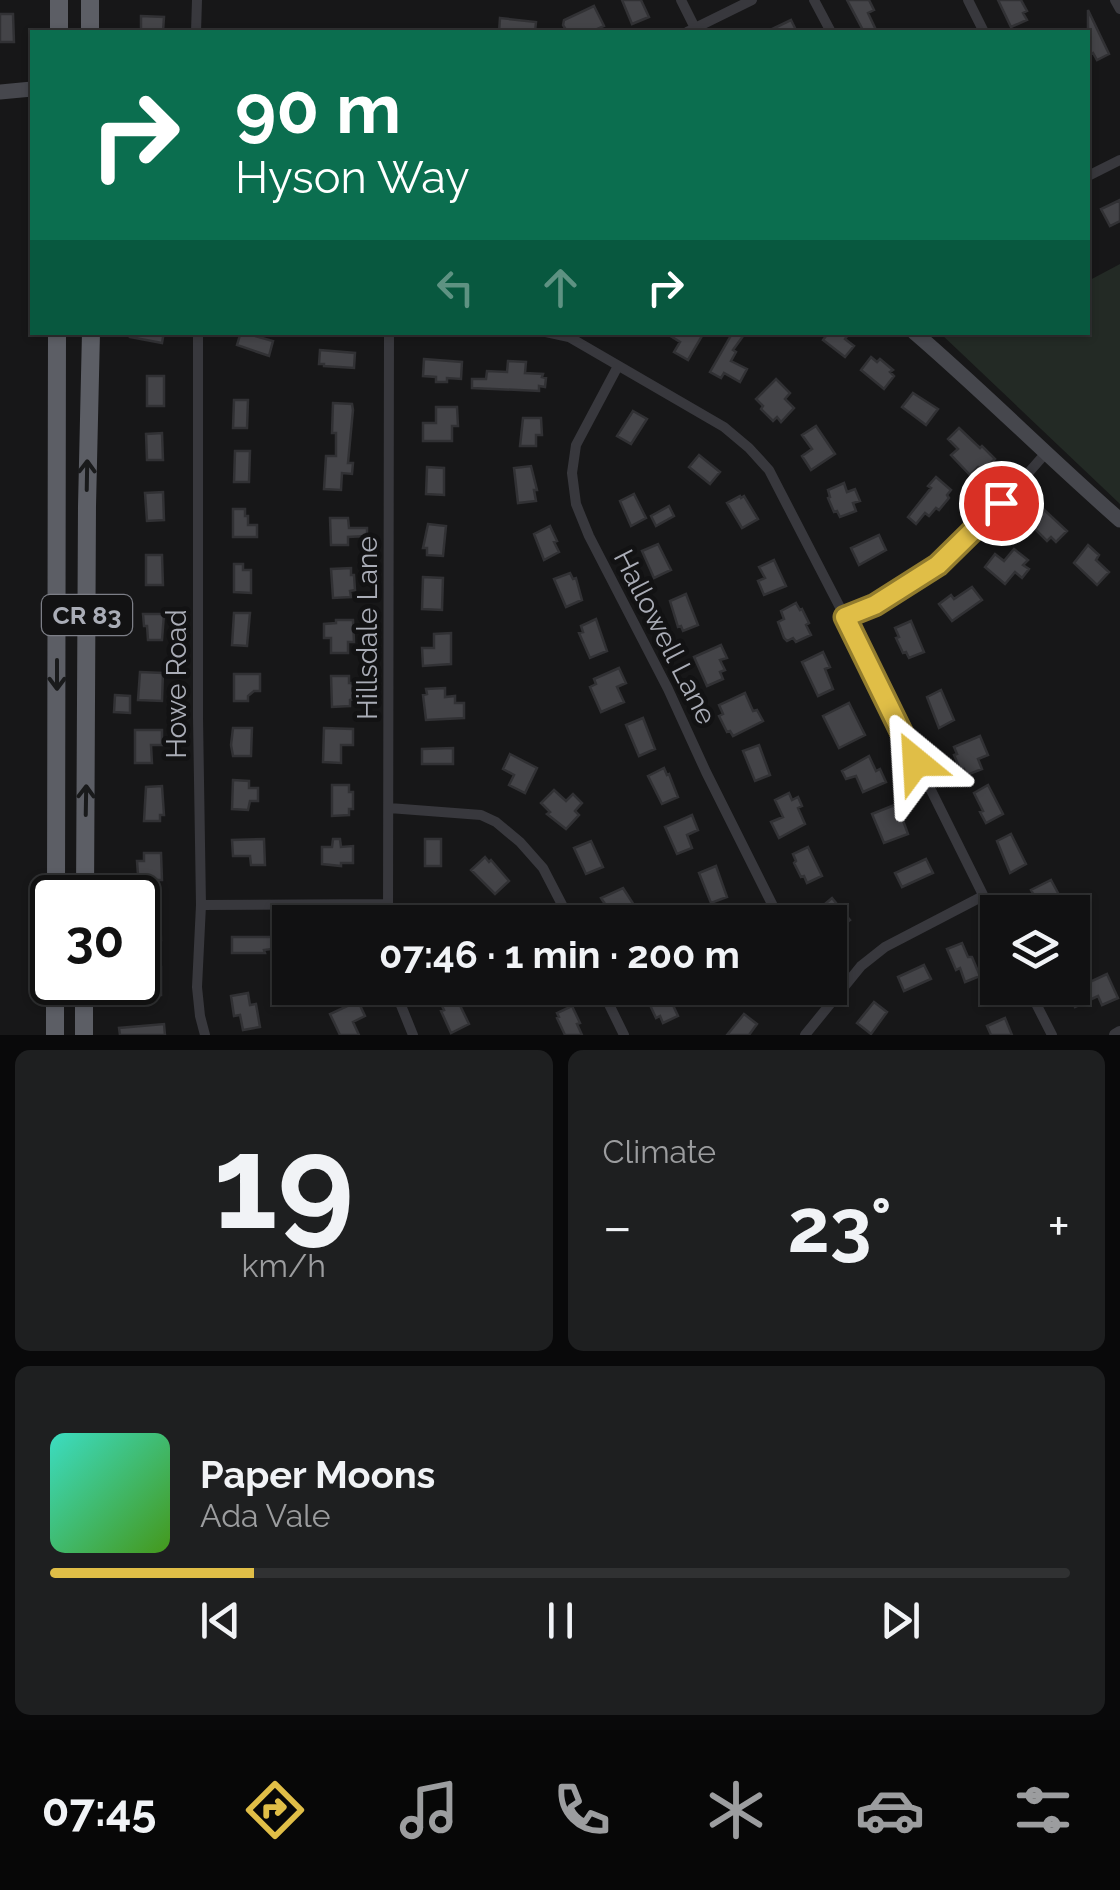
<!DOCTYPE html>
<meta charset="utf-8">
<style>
:root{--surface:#111112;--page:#1e1f20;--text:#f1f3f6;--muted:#9c9d9f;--line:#303132;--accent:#e0be47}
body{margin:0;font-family:Raleway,sans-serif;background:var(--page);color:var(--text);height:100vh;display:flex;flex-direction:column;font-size:38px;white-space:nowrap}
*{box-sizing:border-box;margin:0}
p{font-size:32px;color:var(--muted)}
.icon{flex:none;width:55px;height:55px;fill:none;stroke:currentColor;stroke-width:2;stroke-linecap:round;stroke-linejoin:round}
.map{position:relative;height:1035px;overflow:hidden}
.drawer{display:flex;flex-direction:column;gap:15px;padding:15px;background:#09090a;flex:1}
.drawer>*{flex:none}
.banner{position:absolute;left:30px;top:30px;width:1060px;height:305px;border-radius:0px;box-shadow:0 2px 8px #0004,0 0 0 2px var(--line);background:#0b6e4f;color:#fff;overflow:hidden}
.controls{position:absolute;left:980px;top:895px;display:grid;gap:20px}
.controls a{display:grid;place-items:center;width:110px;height:110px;border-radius:0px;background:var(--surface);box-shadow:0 2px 8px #0004,0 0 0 2px var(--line);font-size:50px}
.speed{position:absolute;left:30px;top:875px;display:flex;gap:20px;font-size:50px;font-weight:700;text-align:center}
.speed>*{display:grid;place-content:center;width:130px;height:130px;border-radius:50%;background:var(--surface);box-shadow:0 2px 8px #0004,0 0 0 2px var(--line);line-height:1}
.speed .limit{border:5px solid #111;border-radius:15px;background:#fff;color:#111}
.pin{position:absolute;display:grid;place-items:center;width:85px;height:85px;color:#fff;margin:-42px;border:5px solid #fff;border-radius:50%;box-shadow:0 2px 10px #0007}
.me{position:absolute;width:110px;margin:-55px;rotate:333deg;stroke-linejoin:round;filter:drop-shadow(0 0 8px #0008)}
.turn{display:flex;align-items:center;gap:35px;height:210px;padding:0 40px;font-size:45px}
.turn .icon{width:130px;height:130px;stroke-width:2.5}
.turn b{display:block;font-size:70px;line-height:85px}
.lanes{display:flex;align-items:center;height:95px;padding:0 40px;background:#0003;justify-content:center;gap:50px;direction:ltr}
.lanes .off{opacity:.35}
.big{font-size:75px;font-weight:700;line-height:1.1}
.drawer .widget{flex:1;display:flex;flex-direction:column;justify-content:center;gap:15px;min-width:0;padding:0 35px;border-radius:15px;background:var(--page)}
.drawer .dial{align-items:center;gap:0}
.dial b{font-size:130px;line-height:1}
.song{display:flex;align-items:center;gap:30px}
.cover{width:120px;height:120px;border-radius:15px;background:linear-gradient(135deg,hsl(170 70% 55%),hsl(100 70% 35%))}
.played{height:10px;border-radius:5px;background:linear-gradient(90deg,var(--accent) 20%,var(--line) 20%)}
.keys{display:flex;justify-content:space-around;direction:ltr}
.heat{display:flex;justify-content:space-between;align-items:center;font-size:55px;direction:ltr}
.drawer .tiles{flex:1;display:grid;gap:15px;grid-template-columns:1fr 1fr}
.widget:last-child{grid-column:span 2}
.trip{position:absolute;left:272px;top:905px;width:575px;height:100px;border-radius:0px;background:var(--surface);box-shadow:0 2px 8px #0004,0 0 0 2px var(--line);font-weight:700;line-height:100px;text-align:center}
.tabs{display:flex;height:160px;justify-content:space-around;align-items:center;background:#070707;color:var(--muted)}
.tabs .icon{width:70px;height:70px}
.tabs .on{color:var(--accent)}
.tabs b{font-size:45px;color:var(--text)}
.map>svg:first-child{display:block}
.green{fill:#232a25}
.building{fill:#444448;stroke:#313134;stroke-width:2.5}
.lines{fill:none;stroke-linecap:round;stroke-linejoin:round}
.minor{stroke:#38383d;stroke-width:10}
.tertiary{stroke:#38383d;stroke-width:12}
.secondary{stroke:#46474d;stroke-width:15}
.trunk{stroke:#5c5e65;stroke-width:18}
.oneway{stroke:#191a1b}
.route-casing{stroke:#927c2e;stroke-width:25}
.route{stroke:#e0be47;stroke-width:18}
.labels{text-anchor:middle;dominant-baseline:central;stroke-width:9;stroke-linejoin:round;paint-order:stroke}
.shield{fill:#121213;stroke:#7c7e86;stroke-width:2.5}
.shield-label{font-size:25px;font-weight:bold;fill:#aaadb7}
.street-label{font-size:28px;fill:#aaadb7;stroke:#121213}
</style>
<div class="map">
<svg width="1120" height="1035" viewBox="0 0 1120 1035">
<rect width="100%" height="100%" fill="#171718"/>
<path class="green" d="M1120 264V504L940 333 1088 332V281Z"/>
<path class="building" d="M622 0H641L649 17 632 24Z
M847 0H869L874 10 868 13 877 32H864Z
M998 0H1021L1027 11 1023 13 1027 20 1011 27Z
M594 6 604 26 591 32 566 30 563 25 564 20Z
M1088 10 1109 54 1097 60 1093 53 1088 56Z
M0 14H13L14 42H0Z
M141 16 164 17 163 32H141Z
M500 18 536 22 535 32H499Z
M791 20 797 32H766Z
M1120 200V221L1110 226 1101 209Z
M131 332H164L162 343 130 337Z
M241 332 273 341 269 356 237 345Z
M664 332H696L702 336 688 360 674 352 680 342Z
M733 332H746L733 350 736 352 731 361 747 369 740 382 724 373 721 378 710 372Z
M829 332H850L845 339 854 346 845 357 823 340Z
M320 350 355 353 354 368 324 366V364H319Z
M871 357 877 362 880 359 893 370 890 372 894 376 884 389 861 370Z
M424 359 462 362 461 379 447 378V382H436V377L423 376Z
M508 361 526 362 525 373 543 374 542 377 546 378 545 387 539 386V391L472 388V379H486L487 371 507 372Z
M147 376H164V406H147Z
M776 379 790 393 785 399 794 408 781 422 777 417 773 421 761 409 763 406 756 399Z
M913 393 938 409 926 425 902 407Z
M234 400H248L247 428H233Z
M333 403 352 404 353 410 348 463H353L352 474 342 473 341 490 324 489 326 456H336V433H332Z
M436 407H457L458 426H452V441H423V423H436Z
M633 411 647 419 631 444 617 436Z
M523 418H541L542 435H536V446H520Z
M816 426 835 454 811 470 802 456 812 449 802 435Z
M959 428 980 448 982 446 995 459 982 471 978 467 970 475 951 455 958 449 948 439Z
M162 433 163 460H147L146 434Z
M235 451H250L249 482H234Z
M699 455 720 472 710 484 689 467Z
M531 466 537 490H534L536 501 518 503 514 468Z
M427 467 444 468V495L426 494Z
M936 477 951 490 947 495 949 498 939 510 936 508 929 516 925 513 916 524 908 517 931 488 928 486Z
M844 483 847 492 855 489 860 501 853 503 856 511 840 517 837 511 834 512 828 498 830 497 828 490Z
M163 492 164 520 147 521 145 493Z
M634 494 646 518 631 526 620 501Z
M740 496 741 498 744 496 758 519 742 528 727 503Z
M669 506 674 516 656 526 651 516Z
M1040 506 1067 531 1056 542 1051 537 1047 541 1035 529 1037 527 1028 518Z
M233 509H245V516H248V525H257V537H233Z
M330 518H348L349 528H367V536L348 537V545H331Z
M428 524 446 526 443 556 427 555V548H423Z
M550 526 557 541 554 542 559 552 544 560 534 534Z
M879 535 886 550 859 565 851 548Z
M658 544 671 570 654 578 642 551Z
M1088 545 1099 555 1096 560 1109 572 1097 585 1074 563Z
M1014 549 1028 560 1023 565 1029 569 1022 578 1015 572 1005 584 985 567 995 554 1004 561Z
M146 555H162L163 585H146Z
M774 560 786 586 764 595 758 581 765 578 759 567Z
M234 564H243V570H251V593L234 592Z
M351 568V575H354L355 590 350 591 351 597 333 598 331 569Z
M570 573 573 579 576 578 582 600 566 607 554 579Z
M423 577 443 578 442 610 422 609Z
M972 587 982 600 952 621 939 604 951 595 954 599Z
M686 594 698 625 683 631 681 626 678 627 670 601Z
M796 603 800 610 802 609 809 623 806 625 811 635 796 642 793 638 787 641 784 638 778 622 784 619 781 611Z
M234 613H250L247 646 232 645Z
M143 614H164L162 640H148L147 626H144Z
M596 619 607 651 590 658 579 633 583 632 581 626Z
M336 620H353L354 642H348V653H331V638H324V624L336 623Z
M911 621 924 652 909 658 906 652 903 653 896 638 899 637 895 628Z
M451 633V664L423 666 422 648H434V634Z
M721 645 727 658 720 660 725 670 720 672 723 679 707 686 694 657Z
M823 652 830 667 825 669 833 689 818 696 802 662Z
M619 668 626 683 617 687 624 702 601 712 590 687 596 684 594 679Z
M140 672 163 673 162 701 138 700Z
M234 674H260V691H254L248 696V701H234Z
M331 676H349V683H352L353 699 350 700V706L332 707Z
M445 688V697L455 696V703H464V718L426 720 423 695 427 694 426 689Z
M941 690 954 720 939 728 927 697Z
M745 693 753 711 757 710 763 721 733 736 730 731 727 732 719 716 723 714 719 705Z
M115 695 130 696V713L114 712Z
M849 703 865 735 839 748 823 716Z
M643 718 655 749 639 756 626 725Z
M233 728H252L251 756H233L231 745Z
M324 728 353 729V745H341V763L323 762Z
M135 730H162V745H151L152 763H135Z
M980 736 988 755 978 759 982 769 967 775 964 769 961 771 954 755 957 754 954 747Z
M759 745 770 775 755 781 743 751Z
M453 748V764H422V749Z
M510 754 537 768 525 793 509 785 514 775 503 769Z
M869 756 876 771 880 769 886 782 863 792 856 776 846 779 842 771Z
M664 768 667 775 669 774 678 797 662 804 648 776Z
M233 780 249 781V788H258V801H250L248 810 232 809Z
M332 785H349V792H353V809H349V815L332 816Z
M988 785 1003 814 986 823 980 812 983 811 974 793Z
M162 786 164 815H160V821H144L146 787Z
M554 790 566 801 573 794 582 803 575 811 579 815 566 829 547 814 550 812 541 803Z
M789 793 792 800 798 797 802 806 798 808 805 824 779 838 771 822 783 817 775 800Z
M897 804 908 834 884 843 872 814Z
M692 815 698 830 687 835 692 848 677 854 665 827Z
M1011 834 1026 864 1010 873 997 841Z
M264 839 265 865H251L250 856H233L232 840Z
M333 839H340L341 847 353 846V863H341V866L322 864V847H332Z
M425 839H441V866H425Z
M591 841 603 867 586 874 574 848Z
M808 847 822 876 807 883 804 876 801 877 794 863 796 861 793 854Z
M144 853H161L162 880H149V875H138L137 861H144Z
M485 857 489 862 491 860 509 881 495 894 471 870Z
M926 859 933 873 902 887 895 873Z
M716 866 727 897 711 903 699 873Z
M1051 880 1058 893 1052 895 1060 910 1055 912H1031L1026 902 1035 897 1031 890Z
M623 888 634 905 626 909 630 918 621 922H611L602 906 605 904 601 898Z
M832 898 850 920 836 931 830 922H816L824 916 819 909Z
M525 907 532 922H513L510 914Z
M160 914 161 940 147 941 143 915Z
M232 937H272V949L264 950 265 953H232Z
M962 943 968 957H972L980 976 965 982 960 968 956 970 947 949Z
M924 965 931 979 904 991 898 977Z
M143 967H161V995H146V989H143Z
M1107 974 1118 998 1102 1005 1098 996 1075 1007 1068 992Z
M656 988H665L678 1016 663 1023 660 1016 656 1018 649 1003 652 1001 647 992Z
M762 988H792L779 1002Z
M248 993 250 1005 256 1004 260 1027 243 1030 240 1015 234 1016 231 996Z
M455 995 469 1024 451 1033 441 1011 444 1010 440 1002Z
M358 1001 365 1016 353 1022 359 1035H340L330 1014Z
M874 1002 887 1012 871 1034 857 1023Z
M572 1006 580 1023 577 1024 582 1035H565L557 1018 559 1017 557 1013Z
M744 1014 757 1024 749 1035H727Z
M1005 1018 1012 1035H991L987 1026Z
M164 1024 165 1035H120L119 1028Z"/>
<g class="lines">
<path class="minor" d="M681 0 695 28
M814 0 831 32
M968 0 984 32
M1115 0 1120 9
M196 32 197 0
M687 32 752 0
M1088 176 1120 160
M198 332V718L201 905 197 987 200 1016 205 1035
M546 332 569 337 724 427 749 448 769 470 845 617 998 925
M618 366 576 445 572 473 576 504 589 536 668 689 706 772 781 922
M845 617C879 603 913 585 941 562 980 531 1012 491 1045 454
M389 808 481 815 496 822 520 842 543 868 571 922
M201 905 388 904
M388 922 389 332
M394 988 413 1035
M601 988 624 1035
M1028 988 1052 1035
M805 1035 861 966 885 947 983 896"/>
<path class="tertiary" d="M1115 1035 1120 1032"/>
<path class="secondary" d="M0 92 32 89
M914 332C985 393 1050 459 1120 520"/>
<path class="trunk" d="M59 32V0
M90 32V0
M56 898 57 332
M85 898 87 506 91 332
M55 1035V982
M84 1035V982"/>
</g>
<defs><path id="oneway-shaft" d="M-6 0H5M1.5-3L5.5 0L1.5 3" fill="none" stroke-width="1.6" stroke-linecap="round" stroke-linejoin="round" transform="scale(2.5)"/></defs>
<g class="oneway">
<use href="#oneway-shaft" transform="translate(87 475) rotate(-89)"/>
<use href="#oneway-shaft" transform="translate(57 675) rotate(90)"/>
<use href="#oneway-shaft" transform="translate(86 800) rotate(-89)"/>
</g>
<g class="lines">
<g class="route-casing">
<path id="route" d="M916 762 845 617 875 605 938 565 1001 503"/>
</g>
<use href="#route" class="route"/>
</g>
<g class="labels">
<rect class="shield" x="42" y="595" width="90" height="40" rx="8"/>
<g class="shield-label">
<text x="87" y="615">CR 83</text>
</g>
<g class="street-label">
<text transform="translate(367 628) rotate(-90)">Hillsdale Lane</text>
<text transform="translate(665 637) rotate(63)">Hallowell Lane</text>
<text transform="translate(176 684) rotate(-90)">Howe Road</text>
</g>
</g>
</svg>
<div class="controls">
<a><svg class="icon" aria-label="layers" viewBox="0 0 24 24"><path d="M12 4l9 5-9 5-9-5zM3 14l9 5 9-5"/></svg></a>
</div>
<div class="speed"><div class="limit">30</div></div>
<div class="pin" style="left:1001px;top:503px;background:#d93025"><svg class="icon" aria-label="arrive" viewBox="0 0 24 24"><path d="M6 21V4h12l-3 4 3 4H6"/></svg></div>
<svg class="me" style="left:916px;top:762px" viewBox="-20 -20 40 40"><path d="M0-17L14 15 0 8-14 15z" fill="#e0be47" stroke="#fff" stroke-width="4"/></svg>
<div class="trip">07:46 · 1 min · 200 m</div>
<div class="banner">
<div class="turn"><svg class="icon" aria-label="right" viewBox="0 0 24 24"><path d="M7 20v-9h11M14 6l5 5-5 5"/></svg><div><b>90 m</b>Hyson Way</div></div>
<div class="lanes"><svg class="icon off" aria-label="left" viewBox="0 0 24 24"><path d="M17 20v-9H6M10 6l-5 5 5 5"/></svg><svg class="icon off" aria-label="ahead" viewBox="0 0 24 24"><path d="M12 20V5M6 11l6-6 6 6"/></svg><svg class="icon" aria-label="right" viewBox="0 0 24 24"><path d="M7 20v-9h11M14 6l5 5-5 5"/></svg></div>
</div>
</div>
<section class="drawer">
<div class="tiles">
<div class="widget dial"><b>19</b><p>km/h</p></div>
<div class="widget"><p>Climate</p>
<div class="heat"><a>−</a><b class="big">23°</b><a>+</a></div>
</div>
<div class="widget">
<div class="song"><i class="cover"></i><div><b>Paper Moons</b><p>Ada Vale</p></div></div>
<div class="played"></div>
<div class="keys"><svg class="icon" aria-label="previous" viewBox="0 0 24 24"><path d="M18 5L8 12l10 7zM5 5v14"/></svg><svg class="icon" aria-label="pause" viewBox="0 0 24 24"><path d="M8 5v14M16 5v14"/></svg><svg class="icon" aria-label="next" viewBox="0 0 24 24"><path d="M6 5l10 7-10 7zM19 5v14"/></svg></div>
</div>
</div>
</section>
<nav class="tabs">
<b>07:45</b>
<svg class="icon on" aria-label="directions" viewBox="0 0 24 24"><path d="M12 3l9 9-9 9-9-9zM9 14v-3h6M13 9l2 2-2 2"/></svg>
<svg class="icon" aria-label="music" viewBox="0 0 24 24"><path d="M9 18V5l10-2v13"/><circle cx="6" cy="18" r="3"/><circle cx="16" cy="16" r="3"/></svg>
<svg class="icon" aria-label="phone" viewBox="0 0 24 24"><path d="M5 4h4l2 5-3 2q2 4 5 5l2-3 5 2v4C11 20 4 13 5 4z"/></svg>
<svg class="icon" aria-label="climate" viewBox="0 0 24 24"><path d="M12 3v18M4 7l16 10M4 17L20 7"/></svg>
<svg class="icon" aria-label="car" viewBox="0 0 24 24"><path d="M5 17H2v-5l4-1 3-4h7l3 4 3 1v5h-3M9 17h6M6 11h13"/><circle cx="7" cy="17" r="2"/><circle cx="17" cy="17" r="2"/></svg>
<svg class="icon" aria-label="filters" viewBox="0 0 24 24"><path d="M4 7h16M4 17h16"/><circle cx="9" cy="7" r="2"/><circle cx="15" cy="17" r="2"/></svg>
</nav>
